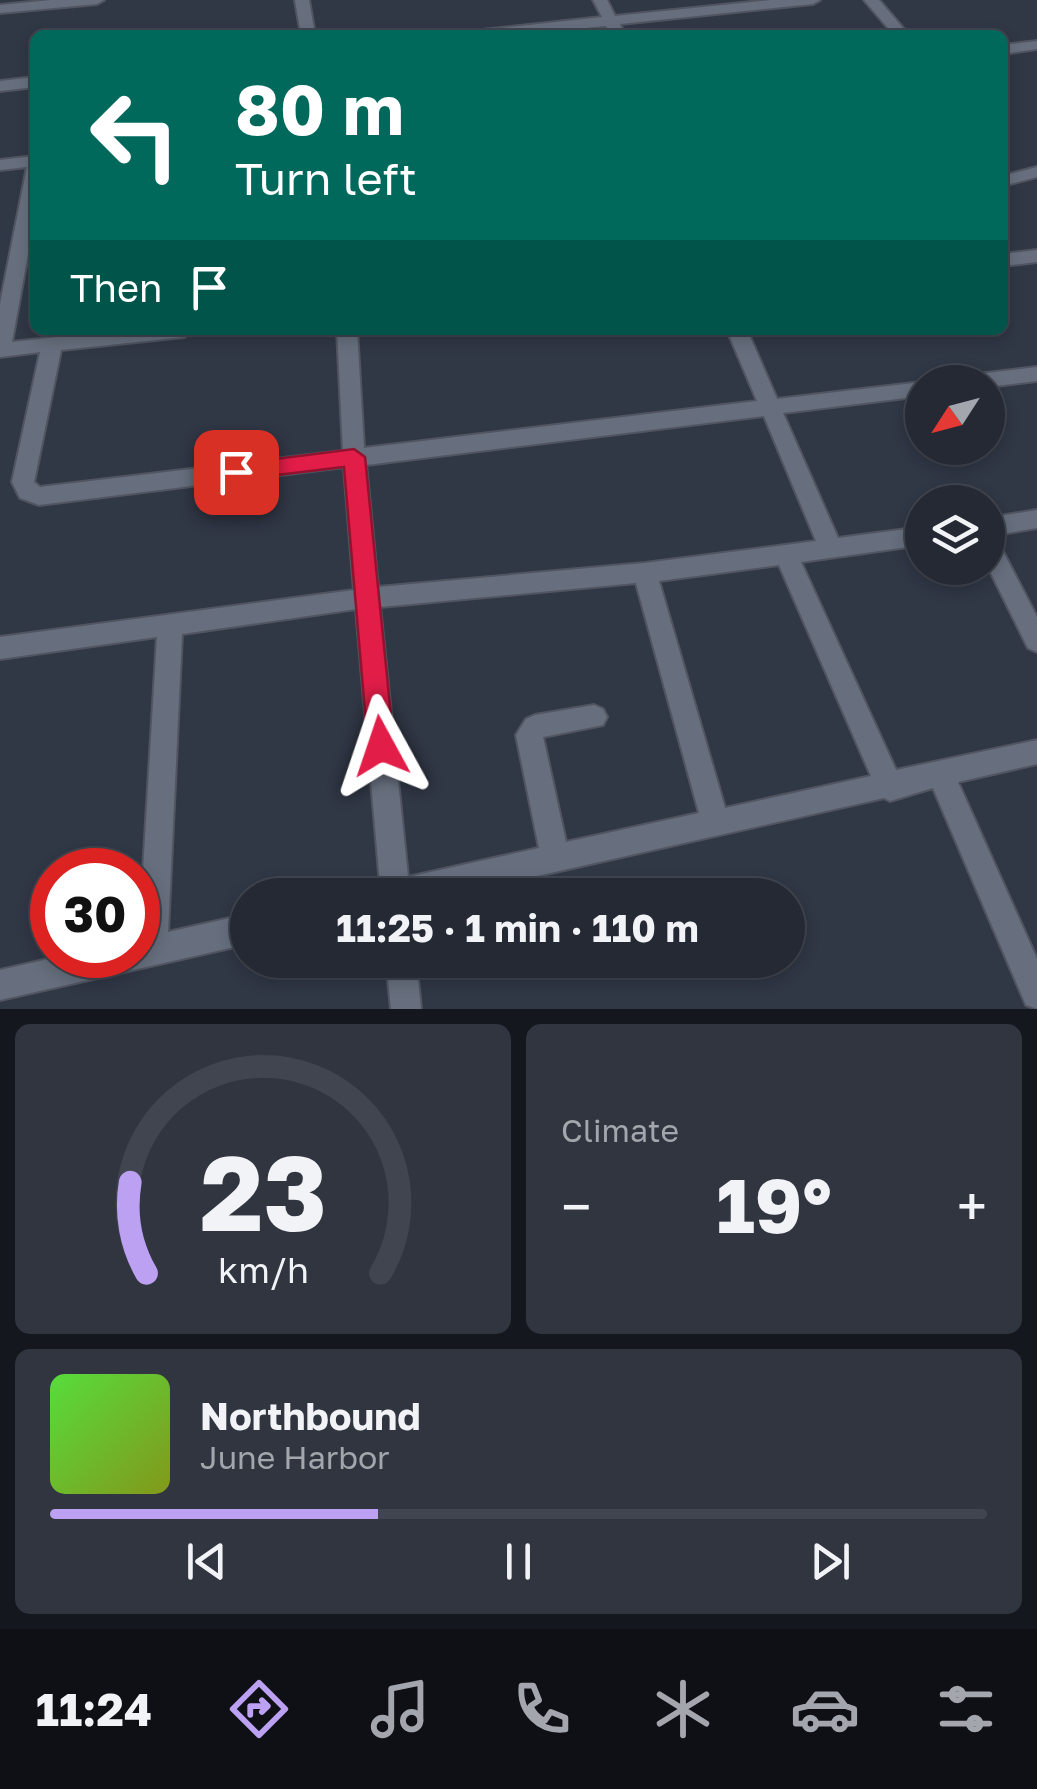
<!DOCTYPE html>
<meta charset="utf-8">
<style>
:root{--surface:#242934;--page:#303540;--text:#f1f3f6;--muted:#a3a6ac;--line:#41454f;--accent:#bca0f2}
body{margin:0;font-family:"Golos Text",sans-serif;background:var(--page);color:var(--text);height:100vh;display:flex;flex-direction:column;font-size:38px;white-space:nowrap}
*{box-sizing:border-box;margin:0}
p{font-size:32px;color:var(--muted)}
.icon{flex:none;width:55px;height:55px;fill:none;stroke:currentColor;stroke-width:2;stroke-linecap:round;stroke-linejoin:round}
.map{position:relative;height:1009px;overflow:hidden}
.details{display:flex;flex-direction:column;gap:15px;padding:15px;background:#14171d;flex:1}
.details>*{flex:none}
.top-card{position:absolute;left:30px;top:30px;width:978px;height:305px;border-radius:15px;box-shadow:0 5px 15px #0003,0 0 0 2px var(--line);background:#00695c;color:#fff;overflow:hidden}
.needle{width:65px;rotate:234deg}
.tools{position:absolute;left:905px;top:365px;display:grid;gap:20px}
.tools a{display:grid;place-items:center;width:100px;height:100px;border-radius:50%;background:var(--surface);box-shadow:0 5px 15px #0003,0 0 0 2px var(--line);font-size:50px}
.speed{position:absolute;left:30px;top:848px;display:flex;gap:20px;font-size:50px;font-weight:700;text-align:center}
.speed>*{display:grid;place-content:center;width:130px;height:130px;border-radius:50%;background:var(--surface);box-shadow:0 5px 15px #0003,0 0 0 2px var(--line);line-height:1}
.speed .limit{border:15px solid #d22;background:#fff;color:#111}
.pin{position:absolute;display:grid;place-items:center;width:85px;height:85px;color:#fff;margin:-42px;border-radius:20px;box-shadow:0 5px 15px #0006}
.me{position:absolute;width:110px;margin:-55px;rotate:355deg;stroke-linejoin:round;filter:drop-shadow(0 0 8px #0008)}
.turn{display:flex;align-items:center;gap:35px;height:210px;padding:0 40px;font-size:45px}
.turn .icon{width:130px;height:130px;stroke-width:2.5}
.turn b{display:block;font-size:70px;line-height:85px}
.then{display:flex;align-items:center;height:95px;padding:0 40px;background:#0003;gap:20px;font-size:38px}
.big{font-size:75px;font-weight:700;line-height:1.1}
.details .tile{flex:1;display:flex;flex-direction:column;justify-content:center;gap:15px;min-width:0;padding:0 35px;border-radius:15px;background:var(--page)}
.details .dial{align-items:center;gap:0}
.dial svg{height:260px;overflow:visible;fill:none;stroke:var(--line);stroke-width:7;stroke-linecap:round;text-anchor:middle}
.dial text{fill:var(--text);stroke:none}
.song{display:flex;align-items:center;gap:30px}
.cover{width:120px;height:120px;border-radius:15px;background:linear-gradient(135deg,hsl(110 70% 55%),hsl(70 70% 35%))}
.played{height:10px;border-radius:5px;background:linear-gradient(90deg,var(--accent) 35%,var(--line) 35%)}
.keys{display:flex;justify-content:space-around;direction:ltr}
.heat{display:flex;justify-content:space-between;align-items:center;font-size:55px;direction:ltr}
.details .tiles{flex:1;display:grid;gap:15px;grid-template-columns:1fr 1fr}
.tile:last-child{grid-column:span 2}
.trip{position:absolute;left:230px;top:878px;width:575px;height:100px;border-radius:50px;background:var(--surface);box-shadow:0 5px 15px #0003,0 0 0 2px var(--line);font-weight:700;line-height:100px;text-align:center}
.tab-bar{display:flex;height:160px;justify-content:space-around;align-items:center;background:#0e1015;color:var(--muted)}
.tab-bar .icon{width:70px;height:70px}
.tab-bar .on{color:var(--accent)}
.tab-bar b{font-size:45px;color:var(--text)}
.map>svg:first-child{display:block}
.lines{fill:none;stroke-linecap:round;stroke-linejoin:round}
.minor-casing{stroke:#505561;stroke-width:4}
.minor{fill:#676f7e;fill-rule:evenodd}
.route{fill:#e11d48;stroke:#92132f;stroke-width:2.5}
</style>
<div class="map">
<svg width="1037" height="1009" viewBox="0 0 1037 1009">
<rect width="100%" height="100%" fill="#303745"/>
<g class="lines">
<g class="minor-casing">
<path id="minor" d="M51 0H104L97 4 0 13V5Z
M295 0H309L315 35H301Z
M593 0H607L615 16 771 0H820L813 4 620 24 625 35H611L606 26 516 35H466L473 31 602 17Z
M864 0H879L909 35H894Z
M1037 41V49L1002 54V45Z
M35 77V87L0 91V81Z
M35 156V215L12 342 122 330H194L184 337 61 350 34 482 40 487 343 451 337 330H357L364 448 757 401 727 330H747L777 399 922 382H925L922 396 783 413 838 538 922 527V545L801 562 896 770 1037 740V764L958 782 1037 959V1009L1026 1005 933 788 890 801 884 798 453 895H375L380 884 356 609 182 634 168 932 248 914V944L0 1000V970L66 955H138L157 637 0 659V637L354 590 344 467 39 505 20 498 12 482 40 352 0 357V304L27 167 0 170V160ZM764 416 816 541 645 563 378 587 366 465ZM779 565 871 776 725 808 659 581ZM636 583 699 813 566 842 543 737 603 725 607 717 603 709 594 705 535 715 526 719 516 735 539 848 408 877 380 607Z
M1037 167V177L1002 186V176Z
M1037 250V262L1002 266V254Z
M1037 367V381L988 387V382H960L970 375Z
M1037 510V528L989 536 996 538 1037 617V652L1028 648 988 567V518Z
M386 960H416L421 1009H391Z"/>
</g>
<use href="#minor" class="minor"/>
</g>
<path class="route" d="M354 449 365 457 394 746 390 755 381 758 372 755 368 746 344 467 236 480 225 472 236 464Z"/>
</svg>
<div class="tools">
<a><svg class="needle" viewBox="-14 -14 28 28"><path d="M0-13l5 13h-10z" fill="#e53935"/><path d="M0 13l5-13h-10z" fill="#a3a6ac"/></svg></a>
<a><svg class="icon" aria-label="layers" viewBox="0 0 24 24"><path d="M12 4l9 5-9 5-9-5zM3 14l9 5 9-5"/></svg></a>
</div>
<div class="speed"><div class="limit">30</div></div>
<div class="pin" style="left:236px;top:472px;background:#d93025"><svg class="icon" aria-label="arrive" viewBox="0 0 24 24"><path d="M6 21V4h12l-3 4 3 4H6"/></svg></div>
<svg class="me" style="left:381px;top:746px" viewBox="-20 -20 40 40"><path d="M0-17L14 15 0 8-14 15z" fill="#e11d48" stroke="#fff" stroke-width="4"/></svg>
<div class="trip">11:25 · 1 min · 110 m</div>
<div class="top-card">
<div class="turn"><svg class="icon" aria-label="left" viewBox="0 0 24 24"><path d="M17 20v-9H6M10 6l-5 5 5 5"/></svg><div><b>80 m</b>Turn left</div></div>
<div class="then">Then<svg class="icon" aria-label="arrive" viewBox="0 0 24 24"><path d="M6 21V4h12l-3 4 3 4H6"/></svg></div>
</div>
</div>
<section class="details">
<div class="tiles">
<div class="tile dial"><svg viewBox="0 0 100 80">
<path d="M14 69A42 42 0 1 1 86 69"/>
<path d="M14 69A42 42 0 0 1 9 41" stroke="#bca0f2"/>
<text x="50" y="56" font-size="32" font-weight="700">23</text>
<text x="50" y="72" font-size="11">km/h</text>
</svg></div>
<div class="tile"><p>Climate</p>
<div class="heat"><a>−</a><b class="big">19°</b><a>+</a></div>
</div>
<div class="tile">
<div class="song"><i class="cover"></i><div><b>Northbound</b><p>June Harbor</p></div></div>
<div class="played"></div>
<div class="keys"><svg class="icon" aria-label="previous" viewBox="0 0 24 24"><path d="M18 5L8 12l10 7zM5 5v14"/></svg><svg class="icon" aria-label="pause" viewBox="0 0 24 24"><path d="M8 5v14M16 5v14"/></svg><svg class="icon" aria-label="next" viewBox="0 0 24 24"><path d="M6 5l10 7-10 7zM19 5v14"/></svg></div>
</div>
</div>
</section>
<nav class="tab-bar">
<b>11:24</b>
<svg class="icon on" aria-label="directions" viewBox="0 0 24 24"><path d="M12 3l9 9-9 9-9-9zM9 14v-3h6M13 9l2 2-2 2"/></svg>
<svg class="icon" aria-label="music" viewBox="0 0 24 24"><path d="M9 18V5l10-2v13"/><circle cx="6" cy="18" r="3"/><circle cx="16" cy="16" r="3"/></svg>
<svg class="icon" aria-label="phone" viewBox="0 0 24 24"><path d="M5 4h4l2 5-3 2q2 4 5 5l2-3 5 2v4C11 20 4 13 5 4z"/></svg>
<svg class="icon" aria-label="climate" viewBox="0 0 24 24"><path d="M12 3v18M4 7l16 10M4 17L20 7"/></svg>
<svg class="icon" aria-label="car" viewBox="0 0 24 24"><path d="M5 17H2v-5l4-1 3-4h7l3 4 3 1v5h-3M9 17h6M6 11h13"/><circle cx="7" cy="17" r="2"/><circle cx="17" cy="17" r="2"/></svg>
<svg class="icon" aria-label="filters" viewBox="0 0 24 24"><path d="M4 7h16M4 17h16"/><circle cx="9" cy="7" r="2"/><circle cx="15" cy="17" r="2"/></svg>
</nav>
